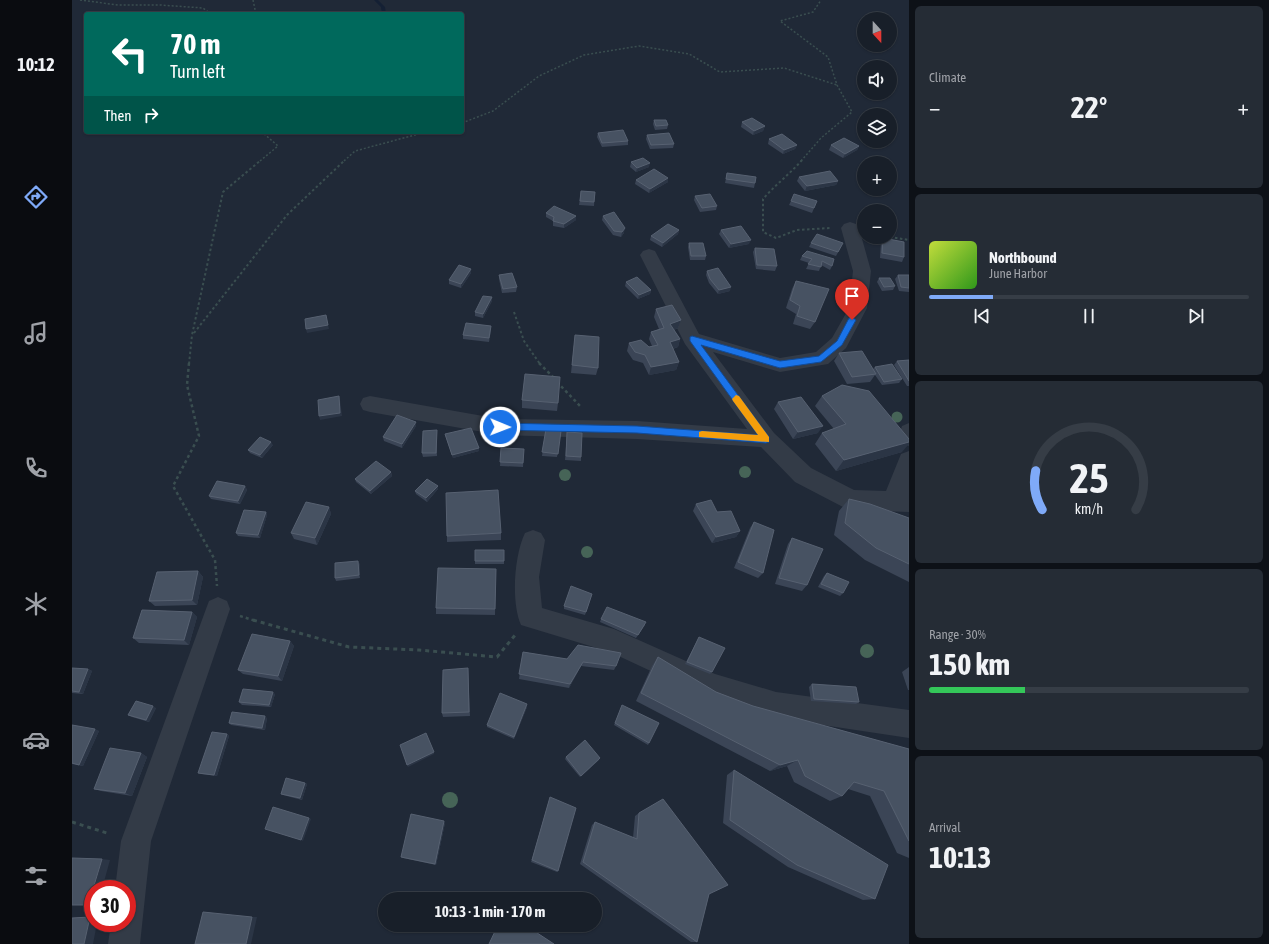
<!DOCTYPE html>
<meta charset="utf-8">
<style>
:root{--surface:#181f29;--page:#252c35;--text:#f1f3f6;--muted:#9fa2a8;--line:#363d46;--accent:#7faaf8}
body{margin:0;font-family:"Asap Condensed",sans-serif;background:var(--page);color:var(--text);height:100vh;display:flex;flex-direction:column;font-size:15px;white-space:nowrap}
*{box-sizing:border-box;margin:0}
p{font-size:13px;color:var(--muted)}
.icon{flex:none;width:22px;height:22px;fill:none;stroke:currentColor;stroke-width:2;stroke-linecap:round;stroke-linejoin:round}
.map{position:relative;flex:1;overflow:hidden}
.side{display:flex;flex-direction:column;gap:6px;padding:6px;background:#0d1117;width:360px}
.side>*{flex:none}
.hud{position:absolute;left:12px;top:12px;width:380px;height:122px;border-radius:4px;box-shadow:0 1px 3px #0004,0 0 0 1px var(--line);background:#00695c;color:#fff;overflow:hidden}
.needle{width:26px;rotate:159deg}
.controls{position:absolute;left:785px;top:12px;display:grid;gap:8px}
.controls a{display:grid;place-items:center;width:40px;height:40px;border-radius:50%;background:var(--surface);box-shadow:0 1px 3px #0004,0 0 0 1px var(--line);font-size:20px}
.speed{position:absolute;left:12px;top:880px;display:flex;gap:8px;font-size:20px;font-weight:700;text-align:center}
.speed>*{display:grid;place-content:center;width:52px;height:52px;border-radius:50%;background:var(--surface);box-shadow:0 1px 3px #0004,0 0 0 1px var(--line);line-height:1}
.speed .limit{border:6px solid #d22;background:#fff;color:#111}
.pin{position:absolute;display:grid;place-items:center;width:34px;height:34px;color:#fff;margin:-41px -17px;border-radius:50% 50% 50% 0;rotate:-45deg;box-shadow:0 0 4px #0007}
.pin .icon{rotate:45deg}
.me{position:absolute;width:44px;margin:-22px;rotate:91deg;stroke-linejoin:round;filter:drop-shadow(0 0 3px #0008)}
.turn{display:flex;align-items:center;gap:14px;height:84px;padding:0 20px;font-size:18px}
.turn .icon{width:52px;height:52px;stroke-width:2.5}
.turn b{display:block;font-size:28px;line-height:34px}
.then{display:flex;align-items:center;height:38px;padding:0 20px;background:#0003;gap:8px;font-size:15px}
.big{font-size:30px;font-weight:700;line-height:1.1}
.side .widget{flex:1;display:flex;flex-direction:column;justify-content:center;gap:6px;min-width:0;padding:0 14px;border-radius:6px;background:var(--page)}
.side .dial{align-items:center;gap:0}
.dial svg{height:104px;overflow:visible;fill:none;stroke:var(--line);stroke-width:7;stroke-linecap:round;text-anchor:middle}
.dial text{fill:var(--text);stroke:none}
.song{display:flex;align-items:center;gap:12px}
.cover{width:48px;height:48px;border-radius:6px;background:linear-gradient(135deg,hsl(70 70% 55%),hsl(110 70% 35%))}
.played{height:4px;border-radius:2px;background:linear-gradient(90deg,var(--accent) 20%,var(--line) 20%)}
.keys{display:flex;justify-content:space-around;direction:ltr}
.heat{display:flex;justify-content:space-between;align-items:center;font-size:22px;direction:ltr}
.charge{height:6px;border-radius:3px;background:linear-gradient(90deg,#34c759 30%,var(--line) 0)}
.trip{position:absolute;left:306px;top:892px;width:224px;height:40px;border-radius:20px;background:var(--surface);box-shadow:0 1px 3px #0004,0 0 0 1px var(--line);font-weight:700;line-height:40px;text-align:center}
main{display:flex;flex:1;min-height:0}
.tab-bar{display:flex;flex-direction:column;width:72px;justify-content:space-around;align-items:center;background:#0a0c10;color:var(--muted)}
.tab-bar .icon{width:28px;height:28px}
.tab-bar .active{color:var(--accent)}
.tab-bar b{font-size:18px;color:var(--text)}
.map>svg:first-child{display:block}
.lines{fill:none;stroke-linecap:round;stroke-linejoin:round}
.stream{fill:#142034;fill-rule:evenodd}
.path-far3{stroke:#3a4e50;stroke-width:1.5;stroke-dasharray:2 2;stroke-linecap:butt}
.path-far2{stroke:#3a4e50;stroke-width:2;stroke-dasharray:2.5 2.5;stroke-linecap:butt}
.path-far1{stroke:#3a4e50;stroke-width:2.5;stroke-dasharray:3 3;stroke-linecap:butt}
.path{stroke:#3a4e50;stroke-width:3;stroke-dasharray:4 4;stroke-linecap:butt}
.minor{fill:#333b47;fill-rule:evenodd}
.tree{fill:#466457}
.wall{fill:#3b4556}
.shaded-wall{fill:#2b3545}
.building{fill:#475262;stroke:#576171}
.route{fill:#1a73e8;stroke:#114b97}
.slow{fill:#f59e0b}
</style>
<main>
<nav class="tab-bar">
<b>10:12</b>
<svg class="icon active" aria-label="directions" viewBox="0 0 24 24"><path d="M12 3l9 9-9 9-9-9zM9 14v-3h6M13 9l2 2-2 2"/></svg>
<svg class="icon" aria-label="music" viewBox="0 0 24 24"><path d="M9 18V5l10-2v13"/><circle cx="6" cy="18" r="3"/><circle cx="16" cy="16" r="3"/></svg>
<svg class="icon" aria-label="phone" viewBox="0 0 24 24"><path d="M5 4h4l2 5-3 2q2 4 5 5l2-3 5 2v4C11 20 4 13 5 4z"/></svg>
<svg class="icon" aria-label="climate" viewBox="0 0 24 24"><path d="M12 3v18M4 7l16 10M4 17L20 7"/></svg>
<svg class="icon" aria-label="car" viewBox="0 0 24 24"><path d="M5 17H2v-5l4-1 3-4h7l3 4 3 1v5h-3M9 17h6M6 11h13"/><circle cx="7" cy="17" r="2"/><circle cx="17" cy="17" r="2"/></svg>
<svg class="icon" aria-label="filters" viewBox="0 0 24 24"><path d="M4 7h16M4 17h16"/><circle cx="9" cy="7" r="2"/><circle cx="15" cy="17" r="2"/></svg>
</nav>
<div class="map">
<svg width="837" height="944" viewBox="0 0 837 944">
<rect width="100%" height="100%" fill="#202937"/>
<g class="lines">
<path class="stream" d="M302 0H306L313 7 314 14H310L309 7Z"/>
<path class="path-far3" d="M8 0 46 5H88L131 8 139 14
M181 0 184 14
M390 123 421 111 467 76 512 55 567 46 617 54 648 72 712 68 765 85
M188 161 206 146 190 132
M272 161 283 151 354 132
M729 161 749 138 780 112 765 85 756 57 708 21 741 12 749 0"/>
<path class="path-far2" d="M730 160C718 174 703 185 691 199V232L704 238 725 230 758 228
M818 237 837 240
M442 312 452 341 468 364
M122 333 215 215 273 160
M117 364 120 335 151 192 189 160"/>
<path class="path-far1" d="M117 363 115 385 127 436 101 486 143 560 145 586
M467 363 482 378
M485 382 509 407
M168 616 184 621"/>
<path class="path" d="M181 620 277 647 347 650 425 657 444 634
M0 822 38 834"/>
<path class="minor" d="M778 222 784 224 787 228 799 271 795 308 774 348 756 364 708 372 641 352 702 433 739 468 782 490 814 491 829 454 837 451V512L779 510 771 507 723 482 689 447 565 439 428 435 298 412 291 410 288 404 291 398 298 396 428 419 565 421 675 429 613 344 568 255 571 251 577 249 583 251 627 334 708 358 744 352 760 338 777 308 781 271 769 228 772 224Z
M837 423V446L829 443 826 437 830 426Z
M461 530 469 533 473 540 467 577 470 608 542 629 643 674 704 692 837 710V738L704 718 641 700 538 652 449 625C439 602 442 556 453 533Z
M146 597 155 601 158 609 79 841 68 944H36L39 923H55V889H43L49 841 134 609 137 601Z"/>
</g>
<g class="tree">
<circle cx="825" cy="417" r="5.5"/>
<circle cx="673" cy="472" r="6"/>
<circle cx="493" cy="475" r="6"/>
<circle cx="515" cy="552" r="6"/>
<circle cx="795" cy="651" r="7"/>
<circle cx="378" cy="800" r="8"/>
</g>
<path class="wall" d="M582 120 596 125 595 129 583 130 581 124Z
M670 122 693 126 691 131 681 135 669 127Z
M526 133 556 141V145L530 147 525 137Z
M575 135 602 144 601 148 578 149 574 139Z
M697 139 725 145 723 149 711 154 696 144Z
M759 145 787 146 785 150 771 158 757 150Z
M559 162 577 167 564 172 558 167Z
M655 173 683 183 682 188 653 183Z
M727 177 766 181 764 185 733 191 725 181Z
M596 178V182L577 193 563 184 564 180Z
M509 191 523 192 522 206 507 205Z
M623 196 645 206 644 210 628 212 622 200Z
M719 201H745L740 213 717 205Z
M474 213 504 216V220L492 228 481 226V221L474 217Z
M531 216 552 233 549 237 541 235 530 220Z
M607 230 606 234 590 247 578 240 579 236Z
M649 230 677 244 657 248 647 234Z
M811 238 832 257 830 262 808 258 809 242Z
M617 243 634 256 633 260H618L616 247Z
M739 243H771L764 256 737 247Z
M683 248 705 266 703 271 684 269 681 252Z
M735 251 760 266 758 270 749 265 747 271 734 269 737 263 728 260 730 256Z
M399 269V273L389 288 377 284V280Z
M635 271 658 291 646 294 637 283 634 275Z
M427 275 445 287 444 292 430 293 427 279Z
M826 275H837V292L827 291 823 279Z
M807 278 823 286 821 290 810 291 805 282Z
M724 281 743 322 738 329 721 324 724 314 714 308 720 289Z
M554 282 579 290 578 294 566 299 553 286Z
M420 297V301L411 318 403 316V312Z
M584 309 609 320 606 328 602 330 608 339 606 347 601 349 607 362 604 370 577 375 571 363 561 360 555 351 557 343 577 347 580 346 577 339 579 332 587 329 582 317Z
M419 330 417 342 391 339V335Z
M503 335 526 368 524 375 499 373Z
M767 353 801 369 803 367 830 379 827 383 810 385 803 375 798 382 775 384 762 361Z
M837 360V386H835L822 365 825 361Z
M750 396 830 452 764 471 743 444 750 433 762 429 743 406Z
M450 400 486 403 485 411 450 408Z
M706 402 746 433 721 439 702 409Z
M344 426 330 448 312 441 311 437Z
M474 429 489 431 485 457 470 456Z
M365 430V456L351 457 350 453Z
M495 432 509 457V461L493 460Z
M373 434 407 448V451L381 458 374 438Z
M201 445 190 458 178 453 176 450Z
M429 448 452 449 451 467 428 466Z
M319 472 320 476 299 494 284 482 283 479Z
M173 486 175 490 168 504 139 499 137 496Z
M366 486V489L355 502 344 494 343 491Z
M777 499 837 518V582L793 560 762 535 767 511Z
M624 504 645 512 668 531 664 537 640 543 621 511Z
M257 507 259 514 245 545 222 539 219 533Z
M194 512 195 515 188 538 166 536 164 533Z
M682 522 691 573 686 578 662 568 678 528Z
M429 533V540L375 542V536Z
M720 538 735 585 730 591 703 584 716 544Z
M403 550H432V564H403Z
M288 564V578L264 581 263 578Z
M424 569 423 615 364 614V608Z
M126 571 131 577 125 605 83 606 77 601Z
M755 573 771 593 768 596 746 587 752 576Z
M520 594 513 615 492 609V606Z
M120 612 125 617 117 645 67 643 61 638Z
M529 619 573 625 564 638 528 622Z
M627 637 640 672 638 674 613 664Z
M218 641 222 646 210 681 171 674 166 670Z
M451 652 495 659 544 666 542 670 509 666 497 688 447 679Z
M586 657 644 692 681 706 837 749V858L825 853 798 796 776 789 770 796 758 801 722 782 715 766 698 771 564 701 580 666Z
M837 667V690H836L830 672Z
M0 668 16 669 20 671 11 694 0 693Z
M396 668 398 716 371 717 370 713Z
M740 684 787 702 784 704 739 701 737 687Z
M203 694 199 707 170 705 167 702Z
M550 705 577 743 576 745 542 725Z
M455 707 442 739 415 727V725Z
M84 708 77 722 60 717 56 715Z
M195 718 193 730 159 725 157 723Z
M0 725 27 731 11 766 0 764Z
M155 734 157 736 145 776 129 774 126 773Z
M69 753 75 757 60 796 29 791 22 789Z
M494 757 527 760 508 777 493 759Z
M662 770 803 899 791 900 716 867 651 823 655 775Z
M233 783 235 784 230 800 211 795 209 794Z
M478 797 486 871 485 872 459 862Z
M567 813 637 894 625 942H619L508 864 520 825 523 822 561 838 563 816Z
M373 823 364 865 331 858 329 857Z"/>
<path class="shaded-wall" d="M693 126 691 131 681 135 682 131Z
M725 145 723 149 711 154 712 150Z
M787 146 785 150 771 158 773 154Z
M578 163 577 167 564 172 565 168Z
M596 178V182L577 193 578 189Z
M766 181 764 185 733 191 735 186Z
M504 216V220L492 228V224Z
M553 228 552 233 549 237 550 232Z
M607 230 606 234 590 247 591 243Z
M679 240 677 244 657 248 659 244Z
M399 269V273L389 288V284Z
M659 287 658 291 646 294 647 290Z
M579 290 578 294 566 299 567 295Z
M420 297V301L411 318V314Z
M254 315 257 329 235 333 234 329Z
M609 320 606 328 596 332 598 324Z
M419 326V330L417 342V338Z
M608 339 606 347 596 350 598 342Z
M607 362 604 370 577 375 579 367Z
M267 396 268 400 270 416 248 420 247 416Z
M344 422V426L330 448V444Z
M751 426 746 433 721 439 726 432Z
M199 442 201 445 190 458 188 455Z
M837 442V444L830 452 764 471 772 460Z
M407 448V451L381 458 380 455Z
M319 472 320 476 299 494 298 491Z
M173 486 175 490 168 504 166 501Z
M366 486V489L355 502 354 498Z
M257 507 259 514 245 545 243 538Z
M194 512 195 515 188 538 186 535Z
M668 531 664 537 640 543 644 537Z
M286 561 288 564V578L287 575Z
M126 571 131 577 125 605 120 600Z
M120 612 125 617 117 645 112 640Z
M218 641 222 646 210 681 206 676Z
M511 662 509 666 497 688 498 684Z
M16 669 20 671 11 694 7 692Z
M201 692 203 694 199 707 197 705Z
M455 704V707L442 739V737Z
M81 706 84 708 77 722 74 720Z
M193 716 195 718 193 730 190 728Z
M23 729 27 731 11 766 7 765Z
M155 734 157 736 145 776 142 775Z
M362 752V754L336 767 335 765Z
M69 753 75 757 60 796 53 793Z
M528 758 527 760 508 777 509 776Z
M726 760 715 766 698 771 708 765Z
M233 783 235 784 230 800 228 798Z
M237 818 239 819 231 841 229 840Z
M372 821 373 823 364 865 363 864Z
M30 859 38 860 30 889H22Z
M21 891V905H17Z
M18 917H21V923H25L21 944H12Z
M180 917H185L179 944H174Z"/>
<path class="building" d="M680 118 693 126 682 131 670 122Z
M582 120H594L596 125 584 126Z
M551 130 556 141 530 143 526 133Z
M597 133 602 144 579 145 575 135Z
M710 134 725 145 712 150 697 139Z
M772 138 787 146 773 154 759 145Z
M571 158 578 163 565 168 559 162Z
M582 169 596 178 578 189 564 180Z
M758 171 766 181 735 186 727 177Z
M655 173 684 177 683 183 654 179Z
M509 191 523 192 522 202 508 201Z
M638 194 645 206 630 208 623 196Z
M722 194 745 201 742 208 719 201Z
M482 206 504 216 492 224 481 221 482 217 474 213Z
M542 212 553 228 550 232 542 231 531 216Z
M596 224 607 230 591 243 579 236Z
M669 226 679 240 659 244 649 230Z
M745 234 771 243 766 252 739 243Z
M811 238 832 242V257L810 253Z
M617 243H631L634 256H619Z
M683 248 702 249 705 266 685 265Z
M735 251 762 259 760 266 750 261 749 267 736 264 740 259 730 256Z
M387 265 399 269 389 284 377 280Z
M646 268 659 287 647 290 638 279 635 271Z
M440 273 445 287 431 289 427 275Z
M826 275H837V288L829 287Z
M565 277 579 290 567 295 554 282Z
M807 278H818L823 286 812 287Z
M724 281 757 289 743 322 725 316 728 306 718 300Z
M411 296 420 297 411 314 403 312Z
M600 305 609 320 598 324 608 339 598 342 607 362 579 367 573 355 563 352 557 343 569 340 577 347 586 345 579 332 592 328 584 309Z
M254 315 256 325 234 329 233 319Z
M394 323 419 326 417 338 391 335Z
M503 335 527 337 526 368 500 365Z
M790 351 804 374 780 377 767 353Z
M837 360V381L825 361Z
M820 364 830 379 812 382 803 367Z
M453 374 488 377 486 403 450 400Z
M770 385 797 391 837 439V442L772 460 750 433 774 424 750 396Z
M267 396 268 413 247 416 246 400Z
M729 397 751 426 726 432 706 402Z
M325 415 344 422 330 444 311 437Z
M399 428 407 448 380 455 373 434Z
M474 429 489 431 486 454 470 452Z
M365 430 364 453H350L351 431Z
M495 432 510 433 509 457 494 456Z
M188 437 199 442 188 455 176 450Z
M429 448 452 449 451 463 428 462Z
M304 461 319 472 298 491 283 479Z
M355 479 366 486 354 498 343 491Z
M145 481 173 486 166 501 137 496Z
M426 490 429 533 375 536 374 493Z
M777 499 798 504 837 518V564L804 548 773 523Z
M639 500 645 512 659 511 668 531 644 537 624 504Z
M234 502 257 507 243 538 219 533Z
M172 510 194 512 186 535 164 533Z
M682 522 702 530 691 573 666 562Z
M720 538 751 549 735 585 707 578Z
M403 550H432V561H403Z
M286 561 287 575 263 578V563Z
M366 568 424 569 423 609 364 608Z
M126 571 120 600 77 601 85 572Z
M755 573 777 582 771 593 749 584Z
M499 586 520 594 514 612 492 606Z
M535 607 574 622 566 635 529 619Z
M70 610 120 612 112 640 61 638Z
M180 634 218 641 206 676 166 670Z
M627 637 653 648 640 672 615 662Z
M506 645 549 653 544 666 511 662 498 684 447 674 451 652 495 659Z
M586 657 644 692 681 706 837 749V841L812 791 782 782 770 796 733 776 726 760 708 765 569 693Z
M0 668 16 669 7 692 0 691Z
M396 668 397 712 370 713 371 670Z
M740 684 784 687 787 702 742 699Z
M171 689 201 692 197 705 167 702Z
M428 693 455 704 442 737 415 725Z
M64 701 81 706 74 720 56 715Z
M550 705 587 723 577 743 543 723Z
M160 712 193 716 190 728 157 723Z
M0 725 23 729 7 765 0 763Z
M140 732 155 734 142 775 126 773Z
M354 733 362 752 335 765 328 745Z
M513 740 528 758 509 776 494 757Z
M38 748 69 753 53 793 22 789Z
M662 770 816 865 803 899 725 865 658 820Z
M214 778 233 783 228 798 209 794Z
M478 797 504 808 486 871 460 860Z
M591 799 656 885 637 894 625 942 511 862 523 822 565 839 567 813Z
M201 807 237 818 229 840 193 829Z
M339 814 372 821 363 864 329 857Z
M0 858 30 859 21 889 17 905H0Z
M131 912 180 917 174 944H123Z
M18 917 12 944H0V918Z
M426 925H453L482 944H417Z"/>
<path class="route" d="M780 317 784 320 770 345 749 362 708 368 629 345 697 437V442L694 443 565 433 428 430 424 427 428 423 565 426 686 435 618 341V337L620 336 708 361 747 356 765 341 777 318Z"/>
<path class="slow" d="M664 395 667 396 697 437V442L627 437V432L630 431 686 435 661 401 660 399Z"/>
</svg>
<div class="controls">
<a><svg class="needle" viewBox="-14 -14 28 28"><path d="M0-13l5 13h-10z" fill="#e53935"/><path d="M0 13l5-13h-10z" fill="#9fa2a8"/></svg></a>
<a><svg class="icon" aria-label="sound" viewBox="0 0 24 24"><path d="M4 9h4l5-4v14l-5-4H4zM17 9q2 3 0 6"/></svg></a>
<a><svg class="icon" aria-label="layers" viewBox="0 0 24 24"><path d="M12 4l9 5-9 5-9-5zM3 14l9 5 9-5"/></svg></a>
<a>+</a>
<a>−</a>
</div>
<div class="speed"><div class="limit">30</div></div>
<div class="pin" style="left:780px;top:320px;background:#d93025"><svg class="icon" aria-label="arrive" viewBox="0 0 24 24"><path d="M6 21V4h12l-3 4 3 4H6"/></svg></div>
<svg class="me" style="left:428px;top:427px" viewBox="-20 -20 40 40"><circle r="17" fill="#1a73e8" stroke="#fff" stroke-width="3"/><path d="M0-11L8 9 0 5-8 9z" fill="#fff"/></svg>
<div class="trip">10:13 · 1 min · 170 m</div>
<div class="hud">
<div class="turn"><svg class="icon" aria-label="left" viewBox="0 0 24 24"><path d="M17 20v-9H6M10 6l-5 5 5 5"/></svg><div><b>70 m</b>Turn left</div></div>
<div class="then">Then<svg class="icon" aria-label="right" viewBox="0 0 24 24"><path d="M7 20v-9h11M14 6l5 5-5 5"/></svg></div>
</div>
</div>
<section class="side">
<div class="widget"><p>Climate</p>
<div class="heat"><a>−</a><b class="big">22°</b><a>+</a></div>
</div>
<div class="widget">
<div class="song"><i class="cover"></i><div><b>Northbound</b><p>June Harbor</p></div></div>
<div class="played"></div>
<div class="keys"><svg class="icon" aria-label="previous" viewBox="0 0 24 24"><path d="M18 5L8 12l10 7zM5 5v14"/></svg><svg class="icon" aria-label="pause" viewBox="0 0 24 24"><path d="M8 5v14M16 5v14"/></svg><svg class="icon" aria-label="next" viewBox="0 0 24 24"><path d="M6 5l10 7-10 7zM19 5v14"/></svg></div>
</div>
<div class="widget dial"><svg viewBox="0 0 100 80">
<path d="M14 69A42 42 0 1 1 86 69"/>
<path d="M14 69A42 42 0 0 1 9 39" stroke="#7faaf8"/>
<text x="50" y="56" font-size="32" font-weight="700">25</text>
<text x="50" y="72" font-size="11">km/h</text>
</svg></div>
<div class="widget"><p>Range · 30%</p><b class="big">150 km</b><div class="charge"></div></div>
<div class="widget"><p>Arrival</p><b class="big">10:13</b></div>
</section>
</main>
